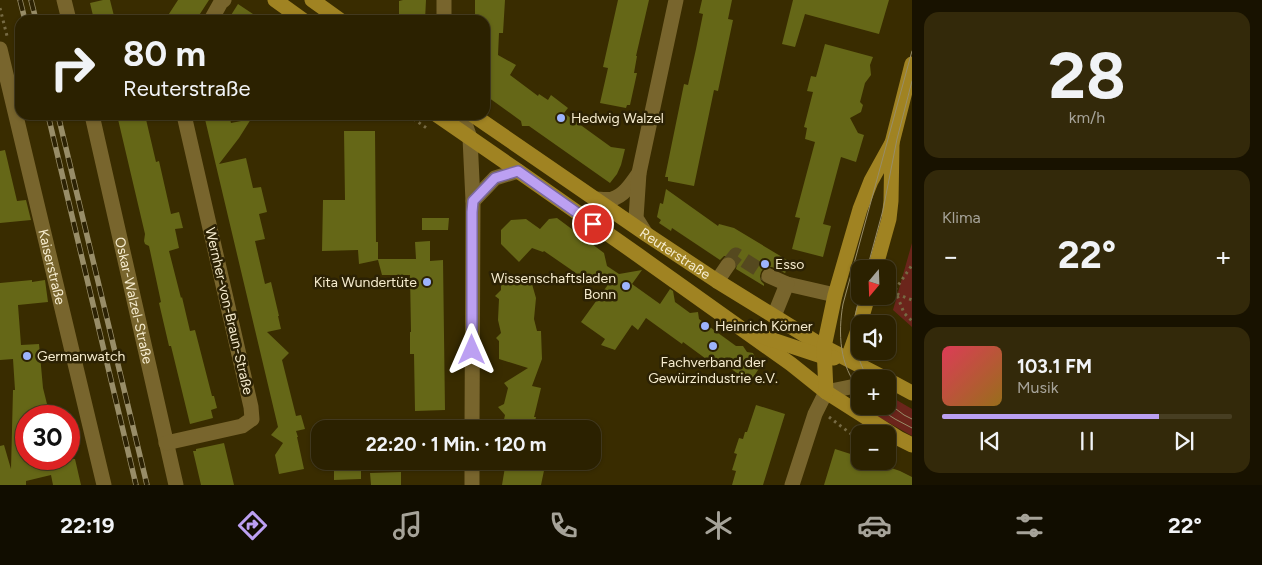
<!DOCTYPE html>
<html lang="de">
<meta charset="utf-8">
<style>
:root{--surface:#2b2100;--page:#33290a;--text:#f1f3f6;--muted:#a6a399;--line:#473e22;--accent:#bca0f2}
body{margin:0;font-family:Figtree,sans-serif;background:var(--page);color:var(--text);height:100vh;display:flex;flex-direction:column;font-size:19px;white-space:nowrap}
*{box-sizing:border-box;margin:0}
p{font-size:16px;color:var(--muted)}
.icon{flex:none;width:28px;height:28px;fill:none;stroke:currentColor;stroke-width:2;stroke-linecap:round;stroke-linejoin:round}
.map{position:relative;flex:1;overflow:hidden}
.details{display:flex;flex-direction:column;gap:12px;padding:12px;background:#181200;width:350px}
.details>*{flex:none}
.hud{position:absolute;left:15px;top:15px;width:475px;height:105px;border-radius:15px;box-shadow:0 1px 4px #0004,0 0 0 1px var(--line);background:#2b2100;color:var(--text);overflow:hidden}
.needle{width:32px;rotate:199deg}
.tools{position:absolute;left:851px;top:260px;display:grid;gap:10px}
.tools a{display:grid;place-items:center;width:45px;height:45px;border-radius:10px;background:var(--surface);box-shadow:0 1px 4px #0004,0 0 0 1px var(--line);font-size:25px}
.speed{position:absolute;left:15px;top:405px;display:flex;gap:10px;font-size:25px;font-weight:700;text-align:center}
.speed>*{display:grid;place-content:center;width:65px;height:65px;border-radius:50%;background:var(--surface);box-shadow:0 1px 4px #0004,0 0 0 1px var(--line);line-height:1}
.speed .limit{border:8px solid #d22;background:#fff;color:#111}
.pin{position:absolute;display:grid;place-items:center;width:42px;height:42px;color:#fff;margin:-21px;border:2px solid #fff;border-radius:50%;box-shadow:0 1px 5px #0007}
.me{position:absolute;width:55px;margin:-28px;rotate:0deg;stroke-linejoin:round;filter:drop-shadow(0 0 4px #0008)}
.turn{display:flex;align-items:center;gap:18px;height:105px;padding:0 25px;font-size:22px}
.turn .icon{width:65px;height:65px;stroke-width:2.5}
.turn b{display:block;font-size:35px;line-height:42px}
.big{font-size:38px;font-weight:700;line-height:1.1}
.details .tile{flex:1;display:flex;flex-direction:column;justify-content:center;gap:8px;min-width:0;padding:0 18px;border-radius:15px;background:var(--page)}
.details .dial{align-items:center;gap:0}
.dial b{font-size:65px;line-height:1}
.song{display:flex;align-items:center;gap:15px}
.cover{width:60px;height:60px;border-radius:8px;background:linear-gradient(135deg,hsl(350 70% 55%),hsl(40 70% 35%))}
.played{height:5px;border-radius:2px;background:linear-gradient(90deg,var(--accent) 75%,var(--line) 75%)}
.keys{display:flex;justify-content:space-around;direction:ltr}
.heat{display:flex;justify-content:space-between;align-items:center;font-size:28px;direction:ltr}
.trip{position:absolute;left:311px;top:420px;width:290px;height:50px;border-radius:15px;background:var(--surface);box-shadow:0 1px 4px #0004,0 0 0 1px var(--line);font-weight:700;line-height:50px;text-align:center}
.menu{display:flex;height:80px;justify-content:space-around;align-items:center;background:#110d00;color:var(--muted)}
.menu .icon{width:35px;height:35px}
.menu .selected{color:var(--accent)}
.menu b{font-size:22px;color:var(--text)}
main{display:flex;flex:1;min-height:0}
.map>svg:first-child{display:block}
.green{fill:#6b251b}
.building{fill:#656717}
.lines{fill:none;stroke-linecap:round;stroke-linejoin:round}
.minor-tunnel{stroke:#55491f;stroke-width:15;stroke-dasharray:15 8;stroke-linecap:butt}
.path{stroke:#766a43;stroke-width:3;stroke-dasharray:2.5 4;stroke-linecap:butt}
.minor{stroke:#78652d;stroke-width:15}
.major{stroke:#a08322;stroke-width:15}
.tram{stroke:#988d68;stroke-width:1}
.rail-casing{stroke:#988d68;stroke-width:5.5}
.rail{stroke:#2c2204;stroke-width:4;stroke-dasharray:11;stroke-linecap:butt}
.route-casing{stroke:#7a689d;stroke-width:12}
.route{stroke:#bca0f2;stroke-width:9}
.poi-dot{fill:#9db4fd;stroke:#2c2204;stroke-width:2}
.labels{text-anchor:middle;dominant-baseline:central;stroke-width:5;stroke-linejoin:round;paint-order:stroke}
.poi-label{font-size:14px;fill:#f6eccf;stroke:#2c2204;text-anchor:start}
.street-label{font-size:14px;fill:#f6eccf;stroke:#2c2204}
</style>
<main>
<div class="map">
<svg width="912" height="485" viewBox="0 0 912 485">
<rect width="100%" height="100%" fill="#392c00"/>
<path class="green" d="M912 243V327L893 310Z
M888 395 912 409V436L877 416 871 410V406H888Z"/>
<path class="building" d="M103 0H110L115 20H94L90 3Z
M178 0H209L196 20H165Z
M403 0H426L425 20H399V1Z
M475 0H505L503 33H499L498 55 516 65 510 75 538 96 539 94 548 100 551 95 568 108 564 113 611 147 625 149 621 165 617 174 610 183 529 126H522L521 121 485 95V20H475Z
M618 0H649L636 56H637L634 73H637L630 105H627L626 108 600 103 608 68 603 67Z
M702 0H732L728 19 733 20 718 91 714 90 694 186 668 181V177H665L684 84 688 85 696 49 703 14 699 13Z
M793 0H889L879 34 805 14 795 47 782 44Z
M238 4 262 20H228Z
M825 44 873 57 870 65 871 75 865 83 860 102 863 105 861 112 850 118 858 133 864 135 856 162 841 157 823 224 831 226 823 257 792 249 800 218 795 217 815 142 805 139 807 128 804 127 813 92 807 91 811 76 816 77Z
M117 115H145L156 162 159 161 171 214 179 212 183 228 175 229 179 248 169 251 181 298 182 297 190 331 195 330 212 396H214L217 408 211 410 213 418 190 424 171 346H169L159 303 161 302 149 246 145 244 144 241 145 234Z
M204 115H229L231 123 251 119 239 138 219 164 246 158 253 188 261 187 267 212 259 214 265 239 255 241 265 284 271 282 279 316H278L281 329 267 332 289 353 282 360 296 416 301 415 305 429 296 431 298 437H297L304 469 279 474 275 455 283 443 271 435 278 427Z
M344 131H375L376 242H378V259H416L415 242 430 241V261L443 260 445 410 415 411 414 354H410V332H411L410 275H382L378 260 359 264 358 250 322 251 323 200H345Z
M5 150 17 201 26 200 31 220 0 223V151Z
M666 189 718 226 719 224 734 228 792 263 785 273 772 267H768L763 269 761 272 760 276 761 281 764 284V286L736 269 737 265V261L733 257 729 256H724L720 260 672 228 671 231 659 223 661 220 657 217 660 203 663 204Z
M422 218H449L448 230H422Z
M557 218 604 253 607 266 619 274 642 270 632 284 660 304 670 289 673 291 675 302 690 313 698 312 699 319 714 330 736 346H743L747 352 753 353 756 360 762 364 750 382 717 359 713 364 683 342 682 344 646 318 638 330 632 325 615 350 601 345 605 339 581 322 615 275 586 280 544 251 543 252 532 248 519 262 501 244V230L511 220 526 219 540 229 549 219Z
M501 277H530L536 298 534 319 537 331H541L542 359 532 386 541 388 534 417H536L533 429H502L505 415 498 407 504 404 508 388 504 383 528 368 499 359V341L496 338 501 333 498 320 499 299 495 296 501 290Z
M32 280V282L45 280 48 302 18 305 21 345 39 344 43 388 50 416H26V459H75L81 485H53L51 475 26 481V485H0V446L4 445 11 469 13 390H15L13 359 0 360V283Z
M756 405 785 414 763 485H732L736 471 732 470 737 454 734 453 739 438 743 439 745 432H747Z
M224 443 234 485H201L193 451H196V449Z
M835 449 860 457V461H871L900 471 912 477V485H824Z
M506 461H546L541 485H502Z
M361 467V479L334 480V468Z
M401 472V485H371L370 473Z"/>
<g class="lines">
<path class="minor-tunnel" d="M728 265 736 255 769 276"/>
<path class="path" d="M0 8 7 36
M408 115 428 129
M888 288 895 290
M895 290 904 313 912 321
M895 290 912 265
M897 294 912 300
M829 417 855 437 860 439"/>
<g class="minor">
<path d="M64 0 69 20"/>
<path d="M211 20 221 2 224 0"/>
<path d="M444 20V0"/>
<path id="s1" d="M0 49 104 485"/>
<path id="s2" d="M92 115 176 485"/>
<path d="M462 115 470 138 473 201 472 429"/>
<path d="M595 199C600 199 607 200 612 199 624 196 632 183 639 173"/>
<path d="M473 201 495 178 518 171"/>
<path d="M646 234 636 218 639 173 676 0"/>
<path d="M769 276 787 284 835 295"/>
<path d="M717 281 728 265"/>
<path d="M774 316 787 284"/>
<path d="M166 443 242 426 252 419 251 407 184 115"/>
<path d="M472 461V485"/>
<path d="M792 485 815 414 826 392 860 385"/>
</g>
<g class="major">
<path d="M275 0 303 20"/>
<path d="M312 0 340 20"/>
<path d="M437 115 518 171 638 255 791 364 826 392 900 439 912 445"/>
<path id="s3" d="M473 115 646 234 717 281 824 347 886 379"/>
<path d="M875 269 889 219 891 201 892 143 912 64"/>
<path d="M755 334 824 357 834 358"/>
<path d="M848 358 859 327 868 296"/>
<path d="M888 380 912 393"/>
<path d="M826 392 824 347 835 295 860 209 871 181 892 143"/>
</g>
<path class="tram" d="M867 269 883 210 897 139 912 81
M860 296C856 310 852 326 854 340 855 351 863 370 868 379
M860 390C839 366 838 333 843 304L912 51
M888 403 904 415 912 419
M875 406 895 419 912 428"/>
<g class="rail-casing">
<path id="rail" d="M20 0 25 20
M31 0 36 20
M48 115 136 485
M58 115 147 485"/>
</g>
<use href="#rail" class="rail"/>
</g>
<g class="lines">
<g class="route-casing">
<path id="route" d="M472 350V212L473 201 495 178 518 171 593 224"/>
</g>
<use href="#route" class="route"/>
</g>
<g class="poi-dot">
<circle cx="561" cy="118" r="5"/>
<circle cx="765" cy="264" r="5"/>
<circle cx="427" cy="282" r="5"/>
<circle cx="626" cy="286" r="5"/>
<circle cx="705" cy="326" r="5"/>
<circle cx="713" cy="346" r="5"/>
<circle cx="27" cy="356" r="5"/>
</g>
<g class="labels">
<g class="poi-label">
<text x="571" y="118">Hedwig Walzel</text>
<text x="775" y="264">Esso</text>
<text x="616" y="278" text-anchor="end">Wissenschaftsladen<tspan x="616" dy="16">Bonn</tspan></text>
<text x="417" y="282" text-anchor="end">Kita Wundertüte</text>
<text x="715" y="326">Heinrich Körner</text>
<text x="37" y="356">Germanwatch</text>
<text x="713" y="362" text-anchor="middle">Fachverband der<tspan x="713" dy="16">Gewürzindustrie e.V.</tspan></text>
</g>
<g class="street-label">
<text stroke="none"><textPath href="#s3" startOffset="245">Reuterstraße</textPath></text>
<text stroke="none"><textPath href="#s1" startOffset="224">Kaiserstraße</textPath></text>
<text stroke="none"><textPath href="#s2" startOffset="190">Oskar-Walzel-Straße</textPath></text>
<text transform="translate(229 311) rotate(77)">Wernher-von-Braun-Straße</text>
</g>
</g>
</svg>
<div class="tools">
<a><svg class="needle" viewBox="-14 -14 28 28"><path d="M0-13l5 13h-10z" fill="#e53935"/><path d="M0 13l5-13h-10z" fill="#a6a399"/></svg></a>
<a><svg class="icon" aria-label="sound" viewBox="0 0 24 24"><path d="M4 9h4l5-4v14l-5-4H4zM17 9q2 3 0 6"/></svg></a>
<a>+</a>
<a>−</a>
</div>
<div class="speed"><div class="limit">30</div></div>
<div class="pin" style="left:593px;top:224px;background:#d93025"><svg class="icon" aria-label="arrive" viewBox="0 0 24 24"><path d="M6 21V4h12l-3 4 3 4H6"/></svg></div>
<svg class="me" style="left:472px;top:350px" viewBox="-20 -20 40 40"><path d="M0-17L14 15 0 8-14 15z" fill="#bca0f2" stroke="#fff" stroke-width="4"/></svg>
<div class="trip">22:20 · 1 Min. · 120 m</div>
<div class="hud">
<div class="turn"><svg class="icon" aria-label="right" viewBox="0 0 24 24"><path d="M7 20v-9h11M14 6l5 5-5 5"/></svg><div><b>80 m</b>Reuterstraße</div></div>
</div>
</div>
<section class="details">
<div class="tile dial"><b>28</b><p>km/h</p></div>
<div class="tile"><p>Klima</p>
<div class="heat"><a>−</a><b class="big">22°</b><a>+</a></div>
</div>
<div class="tile">
<div class="song"><i class="cover"></i><div><b>103.1 FM</b><p>Musik</p></div></div>
<div class="played"></div>
<div class="keys"><svg class="icon" aria-label="previous" viewBox="0 0 24 24"><path d="M18 5L8 12l10 7zM5 5v14"/></svg><svg class="icon" aria-label="pause" viewBox="0 0 24 24"><path d="M8 5v14M16 5v14"/></svg><svg class="icon" aria-label="next" viewBox="0 0 24 24"><path d="M6 5l10 7-10 7zM19 5v14"/></svg></div>
</div>
</section>
</main>
<nav class="menu">
<b>22:19</b>
<svg class="icon selected" aria-label="directions" viewBox="0 0 24 24"><path d="M12 3l9 9-9 9-9-9zM9 14v-3h6M13 9l2 2-2 2"/></svg>
<svg class="icon" aria-label="music" viewBox="0 0 24 24"><path d="M9 18V5l10-2v13"/><circle cx="6" cy="18" r="3"/><circle cx="16" cy="16" r="3"/></svg>
<svg class="icon" aria-label="phone" viewBox="0 0 24 24"><path d="M5 4h4l2 5-3 2q2 4 5 5l2-3 5 2v4C11 20 4 13 5 4z"/></svg>
<svg class="icon" aria-label="climate" viewBox="0 0 24 24"><path d="M12 3v18M4 7l16 10M4 17L20 7"/></svg>
<svg class="icon" aria-label="car" viewBox="0 0 24 24"><path d="M5 17H2v-5l4-1 3-4h7l3 4 3 1v5h-3M9 17h6M6 11h13"/><circle cx="7" cy="17" r="2"/><circle cx="17" cy="17" r="2"/></svg>
<svg class="icon" aria-label="filters" viewBox="0 0 24 24"><path d="M4 7h16M4 17h16"/><circle cx="9" cy="7" r="2"/><circle cx="15" cy="17" r="2"/></svg>
<b>22°</b>
</nav>
